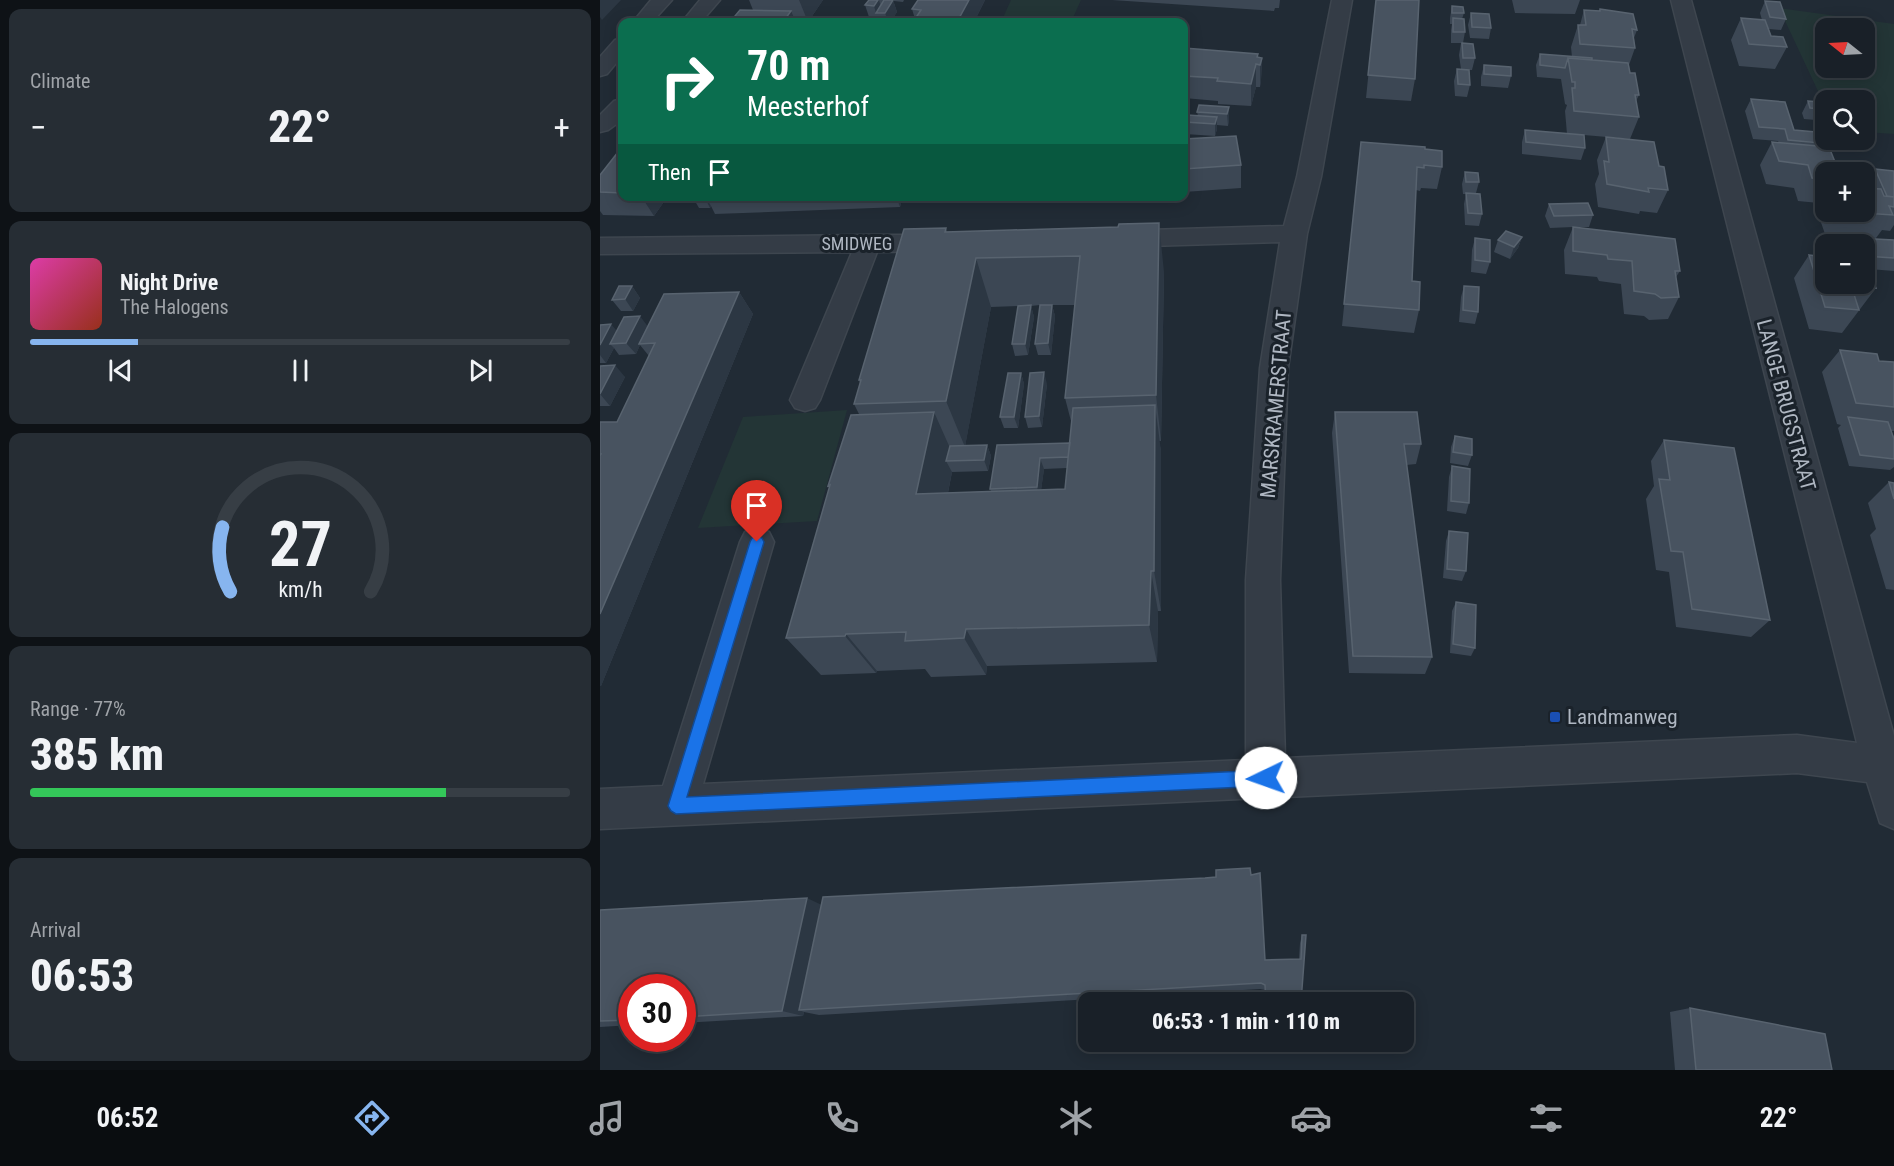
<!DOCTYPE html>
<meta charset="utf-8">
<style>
:root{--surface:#192028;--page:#262d34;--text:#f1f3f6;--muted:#9fa3a8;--line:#373e45;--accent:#87b5ef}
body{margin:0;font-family:"Roboto Condensed",sans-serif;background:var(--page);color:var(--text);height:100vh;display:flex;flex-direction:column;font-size:22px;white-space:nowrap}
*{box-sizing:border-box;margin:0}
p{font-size:20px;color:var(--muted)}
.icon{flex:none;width:33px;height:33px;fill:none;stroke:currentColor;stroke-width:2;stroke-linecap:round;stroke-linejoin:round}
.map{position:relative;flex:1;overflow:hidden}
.panel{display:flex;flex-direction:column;gap:9px;padding:9px;background:#0e1216;width:600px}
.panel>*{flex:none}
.top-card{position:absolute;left:18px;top:18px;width:570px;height:183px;border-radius:12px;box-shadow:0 3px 15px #0003,0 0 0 2px var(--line);background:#0b6e4f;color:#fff;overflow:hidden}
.needle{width:39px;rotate:288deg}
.fabs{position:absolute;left:1215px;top:18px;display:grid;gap:12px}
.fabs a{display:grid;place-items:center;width:60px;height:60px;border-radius:12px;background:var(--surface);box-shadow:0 3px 15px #0003,0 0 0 2px var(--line);font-size:30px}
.speed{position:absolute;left:18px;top:974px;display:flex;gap:12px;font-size:30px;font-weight:700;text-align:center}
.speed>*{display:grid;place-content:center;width:78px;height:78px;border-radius:50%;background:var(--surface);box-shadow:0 3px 15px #0003,0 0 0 2px var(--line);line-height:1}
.speed .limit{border:9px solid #d22;background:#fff;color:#111}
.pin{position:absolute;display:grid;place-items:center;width:51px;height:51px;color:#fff;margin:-62px -26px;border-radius:50% 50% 50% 0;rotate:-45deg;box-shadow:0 0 6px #0007}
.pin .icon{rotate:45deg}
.me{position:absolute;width:66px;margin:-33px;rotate:267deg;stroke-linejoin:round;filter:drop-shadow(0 0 4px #0008)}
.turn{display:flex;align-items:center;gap:21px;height:126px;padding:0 30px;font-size:27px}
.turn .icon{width:78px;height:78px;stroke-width:2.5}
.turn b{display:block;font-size:42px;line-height:51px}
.then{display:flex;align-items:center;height:57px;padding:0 30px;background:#0003;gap:12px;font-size:22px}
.big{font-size:45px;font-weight:800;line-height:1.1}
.panel .card{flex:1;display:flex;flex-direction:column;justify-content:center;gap:9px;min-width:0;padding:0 21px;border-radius:12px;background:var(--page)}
.panel .dial{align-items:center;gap:0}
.dial svg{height:156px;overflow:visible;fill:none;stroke:var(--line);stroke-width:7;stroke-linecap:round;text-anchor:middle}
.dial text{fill:var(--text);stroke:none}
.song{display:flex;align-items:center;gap:18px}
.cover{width:72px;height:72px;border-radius:9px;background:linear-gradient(135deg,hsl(320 70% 55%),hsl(10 70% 35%))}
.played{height:6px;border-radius:3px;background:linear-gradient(90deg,var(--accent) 20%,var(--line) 20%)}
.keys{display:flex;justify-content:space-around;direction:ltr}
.heat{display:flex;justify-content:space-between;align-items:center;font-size:33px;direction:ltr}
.charge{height:9px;border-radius:4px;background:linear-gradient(90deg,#34c759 77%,var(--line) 0)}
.trip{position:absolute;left:478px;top:992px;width:336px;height:60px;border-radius:12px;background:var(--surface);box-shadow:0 3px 15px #0003,0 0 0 2px var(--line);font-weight:800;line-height:60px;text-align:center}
.dock{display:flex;height:96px;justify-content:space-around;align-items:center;background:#0a0d10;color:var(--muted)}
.dock .icon{width:42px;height:42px}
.dock .active{color:var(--accent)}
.dock b{font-size:27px;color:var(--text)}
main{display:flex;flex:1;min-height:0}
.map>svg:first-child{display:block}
.green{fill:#233536;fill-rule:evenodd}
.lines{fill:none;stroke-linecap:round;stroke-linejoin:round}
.minor-casing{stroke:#3e464f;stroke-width:3}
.minor{fill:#343c46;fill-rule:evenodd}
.wall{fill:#3c4754;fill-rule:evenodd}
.shaded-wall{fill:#2c3743}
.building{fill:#485360;stroke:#58636f;stroke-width:1.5}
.route{fill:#1a73e8;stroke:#114b97;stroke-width:1.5}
.transit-dot{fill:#1a4fb4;stroke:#1a222a;stroke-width:2}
.labels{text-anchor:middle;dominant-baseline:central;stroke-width:6;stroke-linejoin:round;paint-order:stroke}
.far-street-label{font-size:18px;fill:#afb7c2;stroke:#1a222a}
.street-label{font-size:21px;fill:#afb7c2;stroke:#1a222a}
.poi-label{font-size:21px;fill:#afb7c2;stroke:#1a222a;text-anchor:start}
</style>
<main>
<section class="panel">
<div class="card"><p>Climate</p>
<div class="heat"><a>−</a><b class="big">22°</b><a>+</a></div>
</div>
<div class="card">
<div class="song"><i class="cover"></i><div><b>Night Drive</b><p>The Halogens</p></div></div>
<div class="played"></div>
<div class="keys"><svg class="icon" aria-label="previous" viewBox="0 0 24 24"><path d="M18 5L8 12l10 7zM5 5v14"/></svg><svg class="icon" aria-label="pause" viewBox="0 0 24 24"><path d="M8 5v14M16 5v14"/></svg><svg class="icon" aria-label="next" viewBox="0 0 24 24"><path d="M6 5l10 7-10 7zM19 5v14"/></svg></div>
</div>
<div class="card dial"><svg viewBox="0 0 100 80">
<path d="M14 69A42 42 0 1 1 86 69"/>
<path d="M14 69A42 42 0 0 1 10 36" stroke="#87b5ef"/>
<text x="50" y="56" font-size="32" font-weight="700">27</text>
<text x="50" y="72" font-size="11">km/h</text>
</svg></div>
<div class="card"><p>Range · 77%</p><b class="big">385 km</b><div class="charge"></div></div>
<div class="card"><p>Arrival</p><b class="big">06:53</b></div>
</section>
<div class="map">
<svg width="1294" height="1070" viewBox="0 0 1294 1070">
<rect width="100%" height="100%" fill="#212b35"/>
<path class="green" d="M411 0H481L471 22H401Z
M1179 8 1294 24V134L1265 132 1264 100H1226L1225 106ZM1226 28H1264V68H1226Z
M247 410 217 521 98 528 143 417Z"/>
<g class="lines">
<g class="minor-casing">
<path id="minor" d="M51 0H72L52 22H33Z
M100 0H120L101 22H82Z
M732 0H752L721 177 707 234 688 368 680 580 685 758 1197 735 1257 743 1071 0H1091L1294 736V829L1280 823 1267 782 1197 773 0 829V789L63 786 140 542 145 532 157 528 169 532 174 542 103 784 646 760V580L660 368 680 242 515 247 506 245 502 239 506 233 515 231 684 226 697 177Z
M22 38V56L7 74 0 76V57L15 40Z
M22 99V120L8 130 0 132V115L14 101Z
M268 235H343L352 237 356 243 352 249 343 251 277 252 220 400 215 408 205 411 195 408 190 400 252 252 0 254V238Z"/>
</g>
<use href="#minor" class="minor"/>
</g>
<path class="wall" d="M149 0H223L208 22 196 21 153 10Z
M269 0H293L297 12 290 22H279L277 17H269L265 5Z
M294 0H304L303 2 294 1Z
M318 0H385L374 22H313L315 19 312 9Z
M512 0H680L679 8H675L674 11Z
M776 0 815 79 811 101 766 98Z
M912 0H980L975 14 915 13Z
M1165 1 1186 19 1181 30 1169 29 1171 36 1187 47 1175 69 1139 66 1131 40 1141 18 1162 20 1160 13Z
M852 6 864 13 862 19 865 32 863 43 875 58 872 70H869L870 85 867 97 855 96 854 81 857 69H861L859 55 861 43H851V30L852 24H850V18Z
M1000 9 1037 30 1034 38 1035 48 1029 65 1030 73 1039 95 1036 101 1039 117 1030 139 984 135 985 148 981 160 922 154V142L925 130 967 134 965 111 967 105 965 104 961 79 937 77 936 65 940 54 972 57 971 47 978 25H980L984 10 999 11Z
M871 13 891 28 889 39 870 38 868 25Z
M584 48 662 58 661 80 660 87H656L651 106 618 104V101L584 98Z
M884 65 911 76 908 88 881 86V77Z
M1151 99 1194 130 1220 143 1218 146 1226 172V212H1264L1270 188 1267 181 1275 169 1294 171V225L1290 231 1282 230 1276 238 1225 234 1216 208 1219 203 1198 201 1194 188 1166 184 1160 165 1172 142 1179 143 1178 141 1153 139 1145 111Z
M1208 101 1223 109 1216 120 1204 119 1202 113Z
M629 107V119L628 126 617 125V129L615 136 585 134V122L598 116 597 112Z
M1006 137 1059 166 1068 190 1057 213 1040 211 1039 214 998 207 995 184 999 174 997 160Z
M584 139 641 165V188L584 192Z
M761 142 825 149 842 167 837 189 821 188 820 191 816 190 812 281 819 310 814 333 742 326Z
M22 147V196H68L54 216 3 215 0 211V175Z
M865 172 879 182 876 193 882 214 879 226 865 225 864 204 866 194H863L862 184Z
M92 196H303L300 207 115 214 111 206 110 208H99Z
M455 196H507L456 200Z
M949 204 993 215 989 227H975L1080 271 1076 277 1079 297 1068 319 1049 320 1044 316 1024 314 1021 284 999 281 997 277 965 274 964 250 973 227 950 228 945 216Z
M346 228 347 232 564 272 561 441H559L561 451V611H558L557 662 387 666 386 675 331 677 325 669 277 671 276 673 221 675 186 638 259 414 254 404 260 383 259 380ZM440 305 435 344 438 355H451L455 316 452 305H475L465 398 472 425 470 443 397 445 390 489 391 491 348 493 352 472 388 471 391 456 387 445 365 446 391 307 418 306 412 344 415 356 428 355 434 317 431 306ZM467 468 465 489 441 490 444 469Z
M922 237 918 248 910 259 894 252 898 240Z
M875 238 890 262 886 274 871 272 872 250Z
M1256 238 1294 240V271L1269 269 1276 288 1242 333 1209 329 1194 278 1209 255 1264 284V244H1251Z
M32 286 40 298 33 311H21L12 300Z
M864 286 878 312 875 324 859 322 861 297Z
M139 292 153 314 1 686H0V422H17L49 356 40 345 36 354 19 355 14 348 6 363H0V325L17 331 48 327Z
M1240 350 1279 361 1294 362V431H1291L1293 436 1294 435V467L1290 470 1249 466 1238 428 1241 425 1237 424 1222 372Z
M0 366 25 377 10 406H0Z
M421 373 424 384 418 428H404L400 417Z
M447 384 442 427 428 428 425 417Z
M735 412 821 444 816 464 806 465 832 657 825 674 749 673 732 433Z
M855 436 872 455 868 466 850 463 851 447Z
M1064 440 1170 620 1151 637 1076 627 1069 572 1056 570 1046 499 1054 486 1051 461Z
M852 466 869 503 866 514 847 511 849 477Z
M1289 482 1294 483V590L1286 589 1270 535 1276 529 1268 503Z
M849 531 866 571 862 581 843 578 846 541Z
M856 602 875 648 871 656 850 653 852 611Z
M221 905 665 960 699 959 700 943 702 935 701 1002H665V990L660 989 219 1015 204 1012 203 1016 82 1023V987H32V1025L0 1027V910Z
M1090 1008 1232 1070H1075L1070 1012Z"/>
<path class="shaded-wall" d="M0 0H21L2 20 0 17Z
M199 0H223L208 22Z
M278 0H279L282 11 276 13 274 6Z
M293 0 297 12 290 22H288L285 13Z
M369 0H385L374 22H357Z
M191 11 196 22H183Z
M662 58 661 80 660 87V65Z
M656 64V87L651 106V84Z
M629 107V119L628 126 627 114Z
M617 117V129L615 136V124Z
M41 196H68L54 216Z
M104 196H105L111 206 110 208Z
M296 196H303L300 207Z
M559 223 564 272 561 441 556 395Z
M922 237 918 248 910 259 914 247Z
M376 258 391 307 365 447 346 401Z
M32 286 40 298 33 311 25 299Z
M139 292 153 314 1 686H0V614Z
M431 305 434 317 428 355 425 344Z
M452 305 455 316 451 355 448 343Z
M40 316 49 328 39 344 40 345 36 354 26 343Z
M11 324 21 336 10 344 14 348 6 363 0 355V345Z
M15 365 25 377 10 406 0 394Z
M444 372 447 384 442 427 439 416Z
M421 373 424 384 418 428 414 417Z
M555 405 561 451V611L554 571Z
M334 412 354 457 346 461 352 472 339 537 316 494Z
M387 445 391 456 388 471 384 460Z
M440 458 444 469 440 498 437 487Z
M551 571 558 611 557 662 549 625Z
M366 629 387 666 386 675 364 638Z
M246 634 277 671 276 673 245 636Z
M207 898 226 907 199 1010 204 1012 203 1016 182 1011Z"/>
<path class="building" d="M269 0H278L274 6 265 5Z
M284 0H293L285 13H276Z
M318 0H369L357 22H313L321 10 312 9Z
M776 0H819L815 79 768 75Z
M1165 1 1180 2 1186 19 1170 17Z
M852 6 863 7 864 13H852Z
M1000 9 1033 14 1037 30 1032 29 1035 48 980 44 978 25H986L984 10 1000 11Z
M140 10 191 11 183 22H130Z
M871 13 889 14 891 28 872 27Z
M853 18 864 19 865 32H853Z
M1141 18 1165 20 1171 36 1183 37 1187 47 1149 44Z
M862 43 873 44 875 58H863Z
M584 48 658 54 657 57 662 58 660 65 656 64 651 84 617 81 618 78 584 76Z
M940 54 992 58V60L968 58 965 68 940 65Z
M968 58 1028 63 1030 73H1035L1039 95H1035L1039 117 974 111 972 88H975V82H972Z
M884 65 911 67V76L884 74Z
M857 69 869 70 870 85 858 84Z
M1151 99 1185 102 1194 130 1216 132 1220 143 1188 140 1185 129 1159 127Z
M1208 101 1220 102 1223 109 1210 108Z
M599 105 629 107 627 114 597 112Z
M587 115 617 117 615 124 585 122Z
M925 130 984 135 985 148 926 142Z
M636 136 641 165 584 169V139Z
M1006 137 1054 142 1059 166 1064 167 1068 190 1048 188 1049 192 1007 184 1004 161 1009 162Z
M761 142 825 147V149L842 151V167L824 165V168L817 167 812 281 820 282 819 310 744 304Z
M1172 142 1229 147 1237 167 1248 168 1249 172H1226V180L1212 178 1208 165 1179 161Z
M22 147V193L0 192V175Z
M1275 169 1294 171V197L1287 196Z
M865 172 878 173 879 182H866Z
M1264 188 1281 189 1284 196 1294 197V207L1289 206 1293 215 1247 212H1264Z
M866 193 880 194 882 214 868 213Z
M988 203 993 215 954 216 949 204Z
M559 223 556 395 465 398 480 256 376 258 346 401 254 404 261 380H259L304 229 346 228 345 232 412 230 518 227 519 224Z
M973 227 1075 239 1080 271H1075L1079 297 1061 298 1055 294 1034 291 1032 261 1008 259 1007 255 973 251Z
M906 231 922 237 914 247 898 240Z
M875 238 890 240V262L875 260Z
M1256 238 1294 240V258L1264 256V244H1259Z
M1209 255 1226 257V284H1264V262H1267L1276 288 1251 285 1259 310 1225 307Z
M19 286H32L25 299 12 300Z
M864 286 879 287 878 312 863 310Z
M139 292 0 614V456L1 454H0V422H17L55 343 39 344 64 294Z
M431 305 425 344H412L418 306Z
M440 305H452L448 343 435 344Z
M40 316 26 343 10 344 24 317Z
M11 324 0 345V325Z
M1240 350 1277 354 1279 361 1294 362V407L1256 403Z
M15 365 0 394V366Z
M444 372 439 416 425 417 430 373Z
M408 373H421L414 417H400Z
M555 405 554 571H551L549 625 366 629 364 638 305 641 306 632 246 634 245 636 186 638 230 485 228 486 251 415 334 412 316 494 465 489 473 408Z
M735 412H817L821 444H804L832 657 753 656Z
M1248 417 1288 422 1294 439V459L1260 455Z
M855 436 872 439V455L853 452Z
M1064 440 1134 448 1170 620 1092 609 1083 552 1071 551 1059 479 1070 480Z
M470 443 468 457 440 458 437 487 390 489 397 445Z
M387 445 384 460 346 461 350 446Z
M852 466 870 469 869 503 851 501Z
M1289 482 1294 483V499Z
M849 531 868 533 866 571 847 569Z
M856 602 876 605 875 648 853 644Z
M650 868 651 875 660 873 665 960 701 959 702 935H706L701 1002H666L665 985 661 983 199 1010 223 897 605 878 616 877V870Z
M207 898 182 1011 82 1017V987H32V1020L0 1021V910Z
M1090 1008 1225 1034 1232 1070H1096Z"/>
<path class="route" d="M157 536 162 538 164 542 87 797 666 770 672 772 674 778 672 784 666 786 76 814 71 811 68 806 150 542 152 538Z"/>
<rect class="transit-dot" x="949" y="711" width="12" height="12" rx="3"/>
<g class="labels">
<g class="far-street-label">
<text x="257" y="243">SMIDWEG</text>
</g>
<g class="street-label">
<text transform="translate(676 404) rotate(-85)">MARSKRAMERSTRAAT</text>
<text transform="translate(1186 405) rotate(75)">LANGE BRUGSTRAAT</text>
</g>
<g class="poi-label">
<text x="967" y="717">Landmanweg</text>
</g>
</g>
</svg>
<div class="fabs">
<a><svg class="needle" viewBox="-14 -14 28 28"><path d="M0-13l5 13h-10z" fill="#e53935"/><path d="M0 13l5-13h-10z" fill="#9fa3a8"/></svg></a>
<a><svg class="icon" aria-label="search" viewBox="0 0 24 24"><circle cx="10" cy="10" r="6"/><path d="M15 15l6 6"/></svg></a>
<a>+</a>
<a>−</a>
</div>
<div class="speed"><div class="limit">30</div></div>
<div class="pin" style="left:157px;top:542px;background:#d93025"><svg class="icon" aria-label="arrive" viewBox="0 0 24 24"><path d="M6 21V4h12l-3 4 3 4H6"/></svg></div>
<svg class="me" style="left:666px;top:778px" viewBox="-20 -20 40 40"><circle r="19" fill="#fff"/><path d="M0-13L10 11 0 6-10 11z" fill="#1a73e8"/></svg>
<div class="trip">06:53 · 1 min · 110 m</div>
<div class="top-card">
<div class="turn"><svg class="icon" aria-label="right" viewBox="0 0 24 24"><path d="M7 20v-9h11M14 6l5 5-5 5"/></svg><div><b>70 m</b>Meesterhof</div></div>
<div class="then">Then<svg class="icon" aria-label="arrive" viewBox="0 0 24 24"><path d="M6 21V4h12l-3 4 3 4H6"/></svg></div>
</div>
</div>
</main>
<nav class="dock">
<b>06:52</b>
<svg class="icon active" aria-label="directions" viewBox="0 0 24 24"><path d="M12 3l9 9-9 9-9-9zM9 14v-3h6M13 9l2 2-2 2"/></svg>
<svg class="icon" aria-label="music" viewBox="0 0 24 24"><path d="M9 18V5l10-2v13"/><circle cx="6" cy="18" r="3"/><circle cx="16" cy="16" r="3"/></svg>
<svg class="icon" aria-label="phone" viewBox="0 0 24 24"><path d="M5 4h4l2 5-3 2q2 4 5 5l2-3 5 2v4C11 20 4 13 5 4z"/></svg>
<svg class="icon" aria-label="climate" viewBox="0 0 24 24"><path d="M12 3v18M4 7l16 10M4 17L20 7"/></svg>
<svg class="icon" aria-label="car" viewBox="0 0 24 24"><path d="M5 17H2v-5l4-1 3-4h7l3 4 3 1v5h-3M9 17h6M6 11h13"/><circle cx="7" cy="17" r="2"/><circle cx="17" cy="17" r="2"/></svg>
<svg class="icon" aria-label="filters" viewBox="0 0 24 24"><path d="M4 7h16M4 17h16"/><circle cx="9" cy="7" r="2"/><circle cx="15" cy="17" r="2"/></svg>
<b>22°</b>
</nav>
